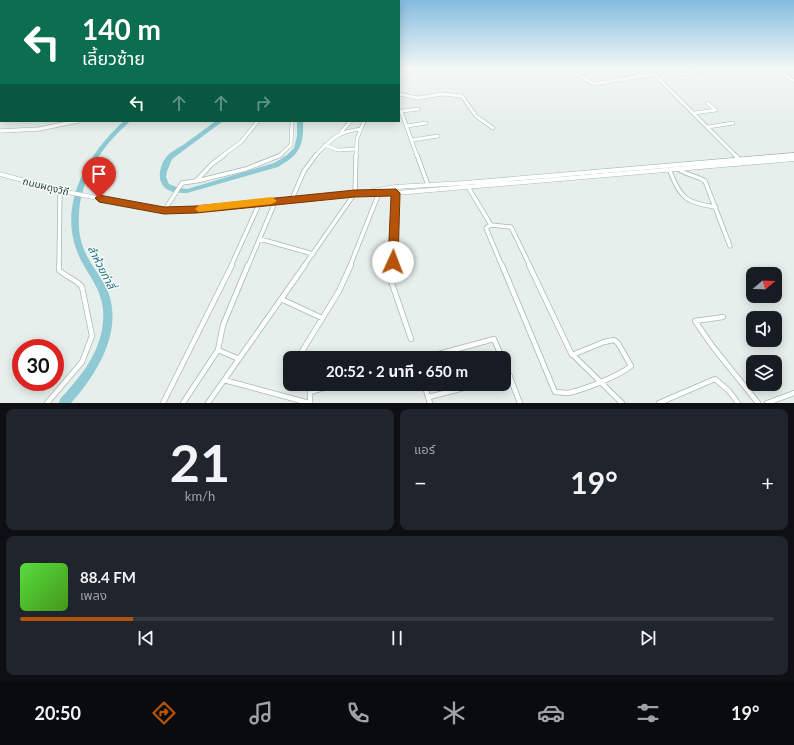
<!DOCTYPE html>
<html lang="th">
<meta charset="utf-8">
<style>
:root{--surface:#171b24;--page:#20242c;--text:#f1f3f6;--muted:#9ea1a6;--line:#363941;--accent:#b45309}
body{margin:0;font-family:Lato,"Noto Sans Thai",sans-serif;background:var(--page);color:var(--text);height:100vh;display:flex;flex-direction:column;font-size:15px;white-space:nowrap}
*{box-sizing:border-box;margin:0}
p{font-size:13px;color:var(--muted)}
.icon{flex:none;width:22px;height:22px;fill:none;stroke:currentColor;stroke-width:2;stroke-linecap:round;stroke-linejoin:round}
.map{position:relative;height:403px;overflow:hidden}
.sheet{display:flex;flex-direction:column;gap:6px;padding:6px;background:#0d0f14;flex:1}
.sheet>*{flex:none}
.guide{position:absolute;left:0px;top:0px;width:400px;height:122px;box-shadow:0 2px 10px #0003;background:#0b6e4f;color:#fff;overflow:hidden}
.needle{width:26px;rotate:71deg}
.controls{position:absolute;left:746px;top:267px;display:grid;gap:8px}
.controls a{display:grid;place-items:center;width:36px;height:36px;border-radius:8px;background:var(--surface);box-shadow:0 2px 10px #0003;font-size:20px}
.speed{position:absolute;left:12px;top:339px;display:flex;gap:8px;font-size:20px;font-weight:700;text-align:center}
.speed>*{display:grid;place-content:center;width:52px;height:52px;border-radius:50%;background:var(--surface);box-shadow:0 2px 10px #0003;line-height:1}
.speed .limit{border:6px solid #d22;background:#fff;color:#111}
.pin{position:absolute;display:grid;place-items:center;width:34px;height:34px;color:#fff;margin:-41px -17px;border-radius:50% 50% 50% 0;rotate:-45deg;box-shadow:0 0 4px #0007}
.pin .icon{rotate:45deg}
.me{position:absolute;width:44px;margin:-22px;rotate:2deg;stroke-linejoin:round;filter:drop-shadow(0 0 3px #0008)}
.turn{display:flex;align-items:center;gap:14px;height:84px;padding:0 16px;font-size:18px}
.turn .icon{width:52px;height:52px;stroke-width:2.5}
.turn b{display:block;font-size:28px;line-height:34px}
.lanes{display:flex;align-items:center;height:38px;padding:0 16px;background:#0003;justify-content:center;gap:20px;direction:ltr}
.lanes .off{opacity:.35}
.big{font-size:30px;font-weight:700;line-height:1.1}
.sheet .card{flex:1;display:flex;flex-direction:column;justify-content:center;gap:6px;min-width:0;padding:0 14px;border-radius:8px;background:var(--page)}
.sheet .dial{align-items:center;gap:0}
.dial b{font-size:52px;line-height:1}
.song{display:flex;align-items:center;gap:12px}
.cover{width:48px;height:48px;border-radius:6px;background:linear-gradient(135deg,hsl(110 70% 55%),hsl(100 70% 35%))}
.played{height:4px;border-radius:2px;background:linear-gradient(90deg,var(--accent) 15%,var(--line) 15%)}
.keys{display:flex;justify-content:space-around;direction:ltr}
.heat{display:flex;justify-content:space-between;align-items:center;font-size:22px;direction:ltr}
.sheet .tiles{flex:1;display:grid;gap:6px;grid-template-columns:1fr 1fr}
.card:last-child{grid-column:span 2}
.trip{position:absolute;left:283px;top:351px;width:228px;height:40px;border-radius:8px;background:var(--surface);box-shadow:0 2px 10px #0003;font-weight:700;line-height:40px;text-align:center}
.menu{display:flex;height:64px;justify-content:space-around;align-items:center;background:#090b0e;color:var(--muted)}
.menu .icon{width:28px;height:28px}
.menu .selected{color:var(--accent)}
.menu b{font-size:18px;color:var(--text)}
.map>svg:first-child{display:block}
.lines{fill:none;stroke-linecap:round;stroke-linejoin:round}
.river{fill:#8ec9d4;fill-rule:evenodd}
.minor-far2-casing{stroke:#a8b8b2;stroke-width:4}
.minor-far1-casing{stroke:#a8b8b2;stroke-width:5}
.minor-casing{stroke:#a8b8b2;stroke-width:6}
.tertiary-casing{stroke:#a8b8b2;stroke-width:4.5}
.secondary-casing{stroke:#a4bbb3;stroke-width:1}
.minor-far2{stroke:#fff;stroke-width:3}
.minor-far1{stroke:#fff;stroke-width:3.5}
.minor{stroke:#fff;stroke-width:4.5}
.tertiary{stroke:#fff;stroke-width:3.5}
.secondary{fill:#fff;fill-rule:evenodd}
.route{fill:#b45309;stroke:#753606}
.slow{fill:#f59e0b}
.labels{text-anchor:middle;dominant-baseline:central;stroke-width:3;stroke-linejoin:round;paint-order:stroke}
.street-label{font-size:10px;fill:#24423a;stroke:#f7fbf9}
.water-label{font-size:11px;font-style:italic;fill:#1c6f80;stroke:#f7fbf9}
</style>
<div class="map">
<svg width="794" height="403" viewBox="0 0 794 403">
<rect width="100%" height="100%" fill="#e6efeb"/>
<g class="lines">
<path class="river" d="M124 121H130C126 126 121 129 117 134 96 155 80 185 79 215 78 228 80 242 86 254 91 265 99 274 105 285 126 326 99 372 71 403H59L60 399C84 374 106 345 103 309 101 286 84 271 77 251 58 203 89 152 124 121Z
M216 121H223L172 159 167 171 166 177 169 184 179 188 187 189 274 163 281 159 287 155 294 148 297 136V121H303C304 145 300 155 278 167L187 193C178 193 167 193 162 184 157 176 161 162 168 155 172 151 178 148 183 145 194 137 205 129 216 121Z"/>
<g class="minor-far2-casing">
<path id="minor-far2" d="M585 68 580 76 594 84 654 74
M629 68 640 77
M652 68 654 74 736 156
M676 68 679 75 702 70 701 68
M775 68 794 81
M584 70 603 68
M399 79 414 68
M399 94 418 98 442 94 462 96 476 116 493 128
M401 111 417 156
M402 111 419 109
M694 113 716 110 707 103
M407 126 426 123
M708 127 733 123
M341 132 351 121
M412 140 438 136
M325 145 338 150 357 149
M222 156 241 142 258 121
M279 156 291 145 292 121
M315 156C332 139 336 132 361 129
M356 156 357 139 364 121"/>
</g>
<g class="minor-far1-casing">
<path id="minor-far1" d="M417 155 428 185
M735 155 739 159
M677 168C685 175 696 175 705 181L730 246
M669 169C680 198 686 203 716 207
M197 181 246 169 281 155
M468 187 491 225 486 228 502 266
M292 199 304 171 316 155
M164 211 182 183 196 181 212 164 224 155
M491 225 511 227 530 266
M260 239 313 254
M59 266 60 191
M231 266 260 202
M248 266 276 200
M304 266 355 193 356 155
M350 266 379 193
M392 266 396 193"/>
</g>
<g class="minor-casing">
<path id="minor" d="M392 265 390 278 411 339
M502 265 555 392C559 392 564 393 568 393 583 390 619 376 631 366L618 343 614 340 604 342 572 355
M529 265 571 353 622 403
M281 299 322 318
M723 317 695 321 713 347 758 403
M218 350 239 359
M298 358 339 291 351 265
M424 358 494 339 502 358
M504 362 520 403
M504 378 510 376
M224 380 309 403
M424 384 430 403
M429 397 479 384
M47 403 82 362 92 336 82 287C76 279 66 277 59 270V265
M163 403 232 265
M183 403 218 350 223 325 248 265
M208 403 305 265
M310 403V392L337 384
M659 403 715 379 729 391 738 403
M767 403 794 393"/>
</g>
<g class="tertiary-casing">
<path id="tertiary" d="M0 131 39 129 78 121"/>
</g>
<g class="secondary-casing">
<path id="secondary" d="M794 153V157L465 185 395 189 381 191H396L794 157V161L396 195H355L196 211 164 213 62 193 0 176V172L62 189 164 209 196 207 355 191H370V190L372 189 395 185 465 181Z"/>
</g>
<use href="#minor-far2" class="minor-far2"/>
<use href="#minor-far1" class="minor-far1"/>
<use href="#minor" class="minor"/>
<use href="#tertiary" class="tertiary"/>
<use href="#secondary" class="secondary"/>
</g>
<linearGradient id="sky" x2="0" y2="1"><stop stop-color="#84bce0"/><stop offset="0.55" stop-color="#f4f8f6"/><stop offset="1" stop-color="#f4f8f6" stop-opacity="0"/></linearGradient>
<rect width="794" height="124" fill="url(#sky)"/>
<path class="route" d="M396 189 400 193 398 262 397 265 393 266 390 265 388 262 391 196 355 197 196 213 164 214 99 202 95 198 99 195 164 207 196 206 355 190Z"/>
<path class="slow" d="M272 197 277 201 272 204 199 212 195 209 199 205Z"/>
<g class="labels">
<g class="street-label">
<text transform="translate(46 186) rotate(14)">ถนนผดุงวิถี</text>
</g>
<g class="water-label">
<text transform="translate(102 267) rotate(63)">ลำห้วยท่าลี่</text>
</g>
</g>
</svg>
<div class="controls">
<a><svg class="needle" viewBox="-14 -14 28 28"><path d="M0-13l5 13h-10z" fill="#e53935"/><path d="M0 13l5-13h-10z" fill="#9ea1a6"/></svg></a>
<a><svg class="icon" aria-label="sound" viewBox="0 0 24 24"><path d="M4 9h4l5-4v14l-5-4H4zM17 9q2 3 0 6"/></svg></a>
<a><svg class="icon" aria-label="layers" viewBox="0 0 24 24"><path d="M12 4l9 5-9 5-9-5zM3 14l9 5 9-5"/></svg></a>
</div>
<div class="speed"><div class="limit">30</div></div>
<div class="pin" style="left:99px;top:198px;background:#d93025"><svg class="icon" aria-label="arrive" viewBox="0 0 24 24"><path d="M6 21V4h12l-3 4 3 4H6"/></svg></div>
<svg class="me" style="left:393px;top:262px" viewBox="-20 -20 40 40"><circle r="19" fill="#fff"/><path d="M0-13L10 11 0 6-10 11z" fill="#b45309"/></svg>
<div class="trip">20:52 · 2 นาที · 650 m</div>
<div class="guide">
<div class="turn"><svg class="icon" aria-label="left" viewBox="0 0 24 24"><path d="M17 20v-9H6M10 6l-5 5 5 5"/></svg><div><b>140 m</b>เลี้ยวซ้าย</div></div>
<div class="lanes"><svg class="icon" aria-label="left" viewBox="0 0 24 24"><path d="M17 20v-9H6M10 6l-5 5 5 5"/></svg><svg class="icon off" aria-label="ahead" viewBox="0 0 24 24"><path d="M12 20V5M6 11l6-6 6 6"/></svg><svg class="icon off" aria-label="ahead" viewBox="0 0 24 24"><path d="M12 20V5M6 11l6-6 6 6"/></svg><svg class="icon off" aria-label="right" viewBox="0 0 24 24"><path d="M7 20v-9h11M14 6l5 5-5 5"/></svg></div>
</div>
</div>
<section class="sheet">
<div class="tiles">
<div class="card dial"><b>21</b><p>km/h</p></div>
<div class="card"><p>แอร์</p>
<div class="heat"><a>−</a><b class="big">19°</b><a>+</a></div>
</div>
<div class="card">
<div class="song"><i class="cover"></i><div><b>88.4 FM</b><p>เพลง</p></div></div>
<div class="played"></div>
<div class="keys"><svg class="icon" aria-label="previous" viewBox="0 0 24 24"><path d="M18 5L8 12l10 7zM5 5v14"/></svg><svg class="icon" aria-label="pause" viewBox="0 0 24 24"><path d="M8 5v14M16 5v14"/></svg><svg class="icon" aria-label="next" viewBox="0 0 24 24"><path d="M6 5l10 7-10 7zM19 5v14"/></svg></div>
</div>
</div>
</section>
<nav class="menu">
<b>20:50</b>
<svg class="icon selected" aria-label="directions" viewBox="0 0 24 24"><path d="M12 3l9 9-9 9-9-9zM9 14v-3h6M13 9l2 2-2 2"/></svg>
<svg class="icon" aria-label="music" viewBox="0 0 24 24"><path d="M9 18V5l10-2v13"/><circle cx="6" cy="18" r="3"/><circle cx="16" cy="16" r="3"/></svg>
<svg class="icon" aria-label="phone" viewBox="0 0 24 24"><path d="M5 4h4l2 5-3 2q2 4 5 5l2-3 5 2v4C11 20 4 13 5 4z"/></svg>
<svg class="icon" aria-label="climate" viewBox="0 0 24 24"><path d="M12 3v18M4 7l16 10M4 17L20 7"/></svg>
<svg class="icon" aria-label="car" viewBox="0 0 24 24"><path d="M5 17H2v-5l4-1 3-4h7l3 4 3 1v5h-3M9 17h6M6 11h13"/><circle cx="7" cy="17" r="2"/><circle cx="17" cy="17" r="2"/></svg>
<svg class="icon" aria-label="filters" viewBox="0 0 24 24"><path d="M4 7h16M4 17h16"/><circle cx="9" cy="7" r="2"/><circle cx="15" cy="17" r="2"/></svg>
<b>19°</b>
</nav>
